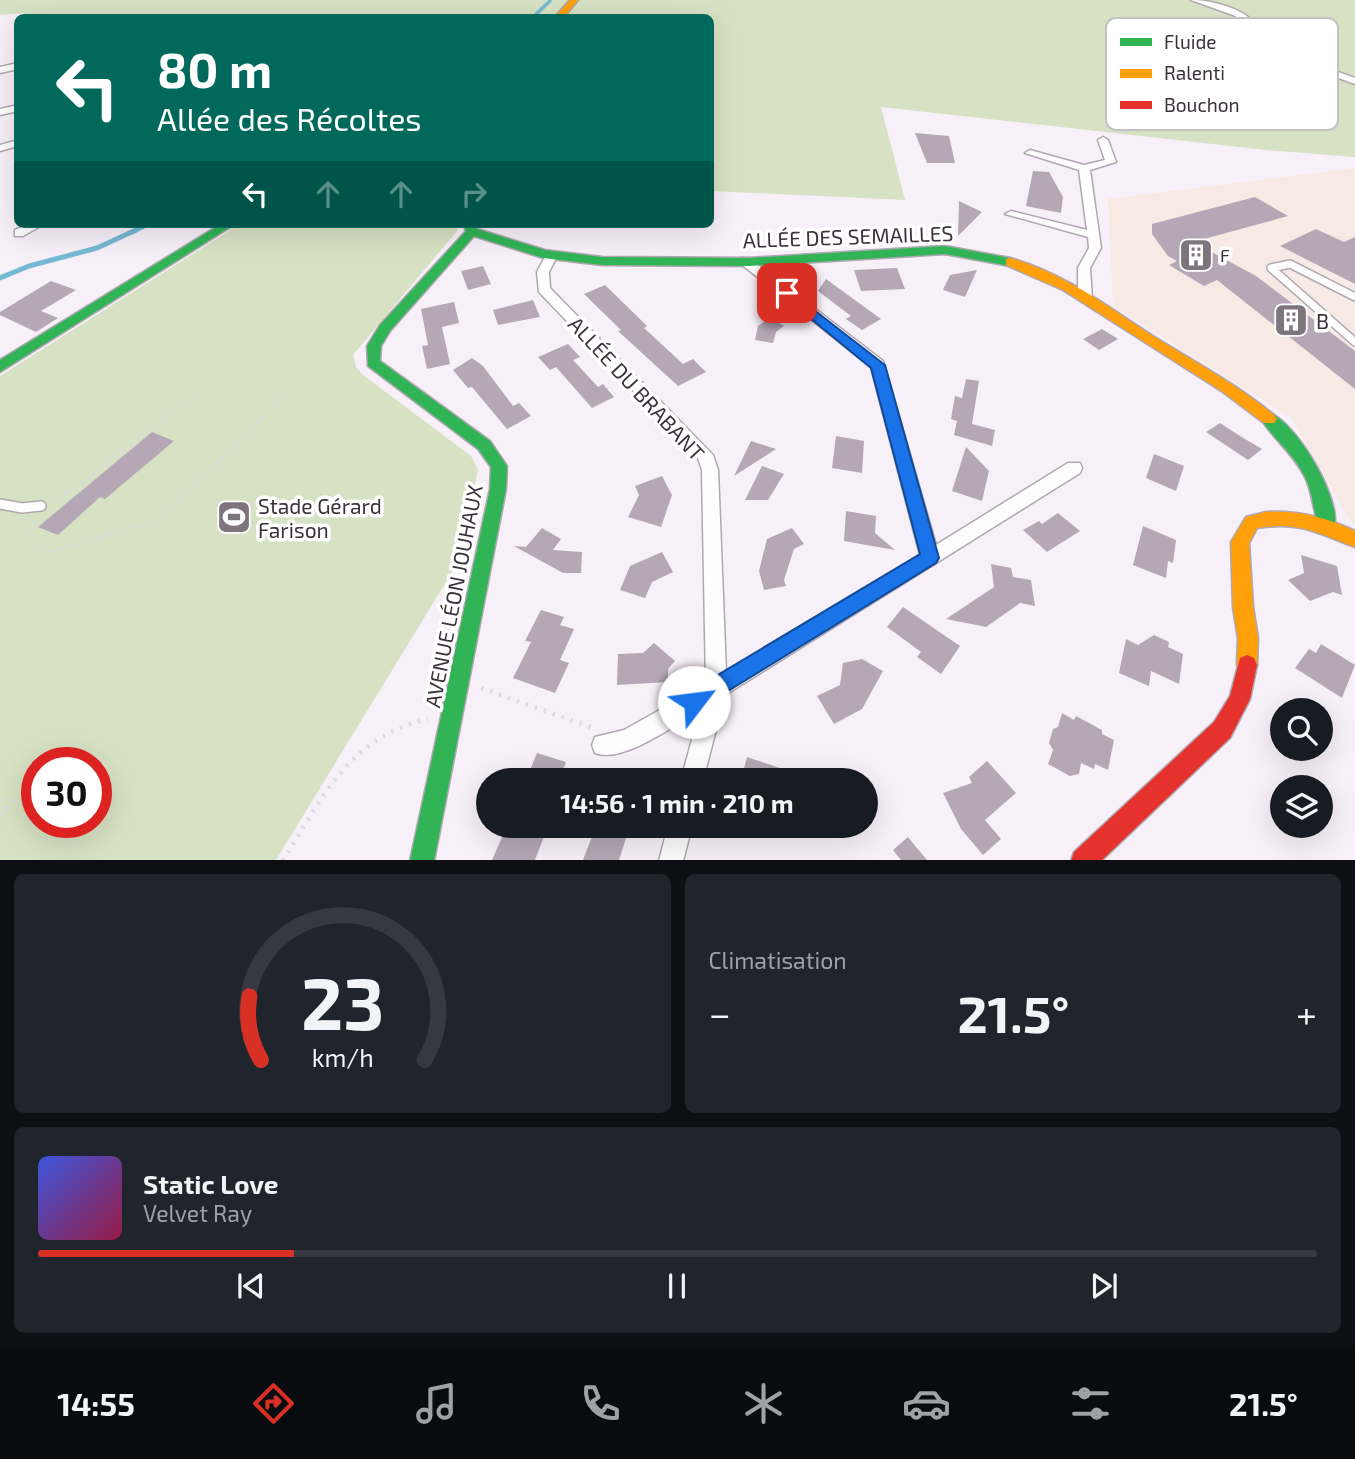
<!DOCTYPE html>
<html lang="fr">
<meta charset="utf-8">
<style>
:root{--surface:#171b24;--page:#20242c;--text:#f1f3f6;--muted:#9ea1a6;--line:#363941;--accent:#d93025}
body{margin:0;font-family:"Exo 2",sans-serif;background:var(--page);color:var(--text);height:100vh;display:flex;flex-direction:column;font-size:26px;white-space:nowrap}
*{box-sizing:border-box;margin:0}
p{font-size:23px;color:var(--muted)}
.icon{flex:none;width:38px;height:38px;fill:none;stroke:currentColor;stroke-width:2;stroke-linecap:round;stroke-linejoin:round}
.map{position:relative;height:860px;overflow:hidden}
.details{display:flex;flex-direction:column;gap:14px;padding:14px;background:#0d0f14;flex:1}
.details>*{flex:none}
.guide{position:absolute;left:14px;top:14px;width:700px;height:214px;border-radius:10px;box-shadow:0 7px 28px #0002;background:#00695c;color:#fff;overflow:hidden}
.buttons{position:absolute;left:1270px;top:698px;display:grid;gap:14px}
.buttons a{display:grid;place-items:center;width:63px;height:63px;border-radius:50%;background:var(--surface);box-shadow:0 7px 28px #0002;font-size:35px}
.speed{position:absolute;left:21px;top:747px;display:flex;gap:14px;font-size:35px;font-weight:700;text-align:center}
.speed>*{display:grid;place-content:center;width:91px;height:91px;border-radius:50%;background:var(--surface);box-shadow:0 7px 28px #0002;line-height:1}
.speed .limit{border:10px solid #d22;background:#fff;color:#111}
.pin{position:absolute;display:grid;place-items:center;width:60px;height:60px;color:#fff;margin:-30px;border-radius:14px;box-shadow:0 4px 10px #0006}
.me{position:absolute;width:77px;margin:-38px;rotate:60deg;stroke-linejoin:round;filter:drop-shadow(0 0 5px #0008)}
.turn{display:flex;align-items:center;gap:24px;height:147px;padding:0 28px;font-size:32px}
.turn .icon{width:91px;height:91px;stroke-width:2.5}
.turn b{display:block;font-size:49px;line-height:60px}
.lanes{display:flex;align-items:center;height:66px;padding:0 28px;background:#0003;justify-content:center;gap:35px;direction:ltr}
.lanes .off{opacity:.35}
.big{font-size:52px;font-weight:700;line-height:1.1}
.details .widget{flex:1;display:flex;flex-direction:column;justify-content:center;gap:10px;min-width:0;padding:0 24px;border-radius:10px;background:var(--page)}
.details .dial{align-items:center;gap:0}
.dial svg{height:182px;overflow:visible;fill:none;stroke:var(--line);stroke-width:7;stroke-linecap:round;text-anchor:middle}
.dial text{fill:var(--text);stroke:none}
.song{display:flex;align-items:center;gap:21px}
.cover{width:84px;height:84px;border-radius:10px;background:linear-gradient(135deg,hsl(230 70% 55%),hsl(340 70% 35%))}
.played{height:7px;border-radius:4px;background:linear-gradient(90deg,var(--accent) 20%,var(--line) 20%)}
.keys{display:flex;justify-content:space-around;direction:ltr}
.heat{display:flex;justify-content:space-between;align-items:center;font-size:38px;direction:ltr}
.details .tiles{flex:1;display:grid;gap:14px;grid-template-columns:1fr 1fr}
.widget:last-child{grid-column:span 2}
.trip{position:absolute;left:476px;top:768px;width:402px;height:70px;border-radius:35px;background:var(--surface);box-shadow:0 7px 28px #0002;font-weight:700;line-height:70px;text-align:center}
.menu{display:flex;height:112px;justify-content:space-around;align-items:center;background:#090b0e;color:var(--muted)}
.menu .icon{width:49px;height:49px}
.menu .current{color:var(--accent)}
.menu b{font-size:32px;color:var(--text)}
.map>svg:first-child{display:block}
.education{fill:#f7eae4}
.green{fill:#d7e1c3;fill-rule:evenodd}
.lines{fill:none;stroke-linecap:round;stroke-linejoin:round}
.stream-far2{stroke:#76b9d2;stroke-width:3.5}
.stream-far1{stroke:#76b9d2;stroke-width:4.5}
.stream{stroke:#76b9d2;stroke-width:5}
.building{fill:#b5a7b6}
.lane-far1-casing{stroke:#b0a8b0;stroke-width:10}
.lane-casing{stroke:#b0a8b0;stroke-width:12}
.street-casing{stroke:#b0a8b0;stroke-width:3}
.fast-casing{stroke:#b0a8b0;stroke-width:3}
.slow-casing{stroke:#b0a8b0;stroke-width:3}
.jam-casing{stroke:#b0a8b0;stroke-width:3}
.path-far3{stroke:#dcdadc;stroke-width:2;stroke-dasharray:1 2.5;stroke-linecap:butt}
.path-far2{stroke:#dcdadc;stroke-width:2.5;stroke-dasharray:1 3.5;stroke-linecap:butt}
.path-far1{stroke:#dcdadc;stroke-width:3.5;stroke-dasharray:2 5;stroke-linecap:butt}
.path{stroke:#dcdadc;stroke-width:4.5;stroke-dasharray:2.5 7;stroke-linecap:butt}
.lane-far1{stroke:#fefdfe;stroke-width:7}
.lane{stroke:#fefdfe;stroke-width:9}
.street{fill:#fefdfe;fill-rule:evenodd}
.fast{fill:#30b455;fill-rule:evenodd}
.slow{fill:#ff9f0a;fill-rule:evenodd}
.jam{fill:#e5322d;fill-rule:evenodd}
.route{fill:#1a73e8;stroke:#114b97;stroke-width:2}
.labels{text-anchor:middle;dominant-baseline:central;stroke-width:7;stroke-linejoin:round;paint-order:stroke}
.far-poi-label{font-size:18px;fill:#3b313a;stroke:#fff;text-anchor:start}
.street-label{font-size:21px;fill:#3b313a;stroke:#fff}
.poi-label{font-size:21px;fill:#3b313a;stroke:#fff;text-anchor:start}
.key{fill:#fff;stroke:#c4c1c4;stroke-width:2}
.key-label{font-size:19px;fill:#3b313a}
</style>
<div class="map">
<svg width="1355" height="861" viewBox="0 0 1355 861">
<rect width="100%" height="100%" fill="#f8f0f8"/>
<path class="education" d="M1355 168V523L1350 520 1291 418 1113 306 1108 199Z"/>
<path class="green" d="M0 0H1355V157L1266 150 881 107 905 200 711 191 710 18H252L149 14 110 18H31L23 13 0 15Z
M240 224H457V231L353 355 356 367 363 375 471 456 478 470 457 564 276 860 0 861V376ZM37 763H96V822H37Z"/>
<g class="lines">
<path class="stream-far2" d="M532 18 550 1"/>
<path class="stream-far1" d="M132 232 149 224"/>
<path class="stream" d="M0 278 29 266 97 248 136 230"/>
</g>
<path class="building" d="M915 133 949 136 955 163H927Z
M1033 171 1049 172 1063 197 1061 213 1026 206Z
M1255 197 1288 216 1193 242 1256 276 1355 351V389L1217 280 1204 286 1169 265 1177 261 1168 256 1152 234V224Z
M959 201 982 212 958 236Z
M1316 229 1344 242 1355 237V284L1280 246Z
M483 266 491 284 468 290 461 271Z
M897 268 905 289 861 291 854 270Z
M977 270 965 297 943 290 950 275Z
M826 279 881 319 862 330 846 319 851 316 818 291Z
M51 281 76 290 41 311 58 318 36 332 0 315V312Z
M605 285 647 326 644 328 683 364 693 359 706 372 678 386 618 331 621 330 584 294Z
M533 300 540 317 498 325 493 310Z
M454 302 459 323 442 327 450 364 427 369 422 346 428 345 421 309Z
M770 317 784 326 776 332 773 343 755 340 758 326Z
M1102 329 1118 339 1099 350 1083 339Z
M568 344 580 357 573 360 598 387 603 384 614 397 592 408 556 367 550 370 538 357Z
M472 358 483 366 513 406 519 403 531 416 507 429 472 387 468 388 453 370Z
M966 379 979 381 972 424 995 430 992 446 954 435 957 421 951 419 955 396 962 398Z
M1220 423 1240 436 1262 449 1248 460 1206 432Z
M152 432 174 441 105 499 100 497 58 535 38 527Z
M836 436 864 441 862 473 832 468Z
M751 441 776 449 734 476Z
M966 447 989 471 982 501 952 491Z
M1154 454 1184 466 1176 491 1146 478Z
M762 466 784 474 768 500H745Z
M662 476 672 495 661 527 628 517 639 495 635 486Z
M846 511 876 516 875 533 895 550 844 541Z
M1058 513 1080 531 1047 552 1023 530 1039 521 1042 524Z
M1143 526 1176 540 1173 563 1168 561 1166 578 1133 565Z
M542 528 561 539 553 550 582 552 581 573H563L514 546 526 547Z
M792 528 804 544 794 549 784 580 786 586 764 590 759 571 767 539Z
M662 552 673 572 652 582 645 598 620 590 630 566Z
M1301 555 1337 566 1342 595 1333 592 1310 601 1288 580 1304 573Z
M991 564 1011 568 1013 577 1031 580 1035 606 1020 603 986 627 946 619 994 587Z
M903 607 960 646 941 674 917 657 921 652 887 627Z
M541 610 564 617 560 625 574 629 560 660 569 663 555 693 513 678 531 642 525 641Z
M1154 635 1169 642 1168 647 1183 654 1179 684 1151 671 1149 686 1119 673 1126 639 1138 645Z
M654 643 675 661 668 669V682L617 685 618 654 643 653Z
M1321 644 1355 665 1342 698 1295 668 1309 649 1316 653Z
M862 659 883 671 862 709 834 724 817 696 840 685 843 663Z
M1062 713 1074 720 1076 716 1102 730V734L1114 740 1108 770 1095 764 1094 769 1081 763 1079 774 1070 776 1048 764 1053 750 1049 743 1053 729 1058 727Z
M537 753 566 762 559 780H526Z
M747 757 780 768 778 780H741Z
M987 761 1016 793 985 820 1001 839 983 855 961 829 943 793 972 783 969 777Z
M507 826H548L535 860H492Z
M596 826H630L619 860H583Z
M908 837 916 847 927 860H901L893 850Z"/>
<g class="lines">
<g class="lane-far1-casing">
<path id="lane-far1" d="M1355 297 1290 264 1271 268 1355 342"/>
</g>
<g class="lane-casing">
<path id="lane" d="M0 504 22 508 41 506"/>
</g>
<g class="street-casing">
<path id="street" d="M1191 0C1210 0 1238 7 1252 20 1262 28 1270 38 1280 45 1303 60 1330 69 1355 78V84L1311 68 1274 49 1244 21 1233 15Z
M18 63V69L0 73V67Z
M18 105V111L0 115V109Z
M1103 137 1108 140 1116 162 1090 170 1101 248 1090 268 1092 299 1085 303 1078 299V268L1089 248 1088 237 1005 214 1011 211 1087 230 1079 170 1025 153 1030 150 1084 165 1105 160 1098 140Z
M18 140V146L0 151V145Z
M29 224H44L23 236H15V230Z
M551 252 557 256 549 272 550 288 713 455 718 470 726 672 920 555 871 367 741 264V258H749L883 361 936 545 1068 463H1080L1082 468 1080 473 725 695 703 780H681L700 710C676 724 623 764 595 753L592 745 595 737 624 730 706 684 702 470 698 458 539 292 537 272 547 253Z
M668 826H692L683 861H659Z"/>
</g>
<g class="fast-casing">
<path id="fast" d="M221 224H235L0 372V360Z
M463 224H475L477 229 545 250 602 257 749 258 945 246 1010 258 1016 262 1010 266 945 254 749 266 602 265 543 258 474 236 390 331 381 346 380 361 490 441 507 466 506 489 434 861H410L490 489 491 467 478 449 368 366 367 346 380 325 466 231Z
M1269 413C1296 421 1346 505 1333 531L1327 533 1321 531C1313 516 1314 495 1305 477 1294 454 1274 440 1261 419Z"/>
</g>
<g class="slow-casing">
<path id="slow" d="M570 0H578L563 18H554Z
M1010 258C1066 273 1113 311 1161 341 1200 365 1239 386 1274 415L1277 419 1274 423H1264L1223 392 1063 290 1006 265V259Z
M1266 512C1298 510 1326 517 1355 531V547C1317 533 1300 521 1257 528L1249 543 1253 607 1258 638 1257 665 1254 672 1247 675 1240 672 1237 665 1238 638 1233 607 1231 542 1246 517Z"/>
</g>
<g class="jam-casing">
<path id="jam" d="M1247 655 1254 658 1257 665 1250 699 1230 738 1101 861H1071L1074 852 1214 722 1230 696 1240 658Z"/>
</g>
<path class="path-far3" d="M382 0 401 18"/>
<path class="path-far2" d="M193 395 303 308 313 291 315 278 372 224
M285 395 410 261 428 224"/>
<path class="path-far1" d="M52 500 77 487 196 393
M35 521 30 532 45 553 154 522 249 433 286 393"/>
<path class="path" d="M481 688 593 728
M0 816 15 796
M283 861C322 798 349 737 428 719"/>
<use href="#lane-far1" class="lane-far1"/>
<use href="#lane" class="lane"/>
<use href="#street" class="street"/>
<use href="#fast" class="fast"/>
<use href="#slow" class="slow"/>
<use href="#jam" class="jam"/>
</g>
<path class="route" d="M787 289 885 365 939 558 936 563 694 712 686 709 683 702 686 694 920 554 871 368 782 295V290Z"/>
<defs>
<g id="building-square" transform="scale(1.75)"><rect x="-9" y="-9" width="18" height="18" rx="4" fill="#7d747c" stroke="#fff"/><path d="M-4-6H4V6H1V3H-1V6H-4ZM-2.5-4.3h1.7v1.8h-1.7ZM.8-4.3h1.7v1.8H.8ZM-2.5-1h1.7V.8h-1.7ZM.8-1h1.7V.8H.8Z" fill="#fff"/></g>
<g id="stadium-square" transform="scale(1.75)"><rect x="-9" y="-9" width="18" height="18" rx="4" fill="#7d747c" stroke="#fff"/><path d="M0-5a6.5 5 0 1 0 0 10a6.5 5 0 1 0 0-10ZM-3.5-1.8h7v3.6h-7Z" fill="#fff"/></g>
</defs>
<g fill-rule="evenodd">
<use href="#building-square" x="1196" y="255"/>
<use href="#building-square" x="1291" y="320"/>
<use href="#stadium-square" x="234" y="517"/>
</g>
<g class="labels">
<g class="far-poi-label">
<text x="1220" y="255">F</text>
</g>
<g class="street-label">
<text transform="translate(848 236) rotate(-2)">ALLÉE DES SEMAILLES</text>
<text transform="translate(637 388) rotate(47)">ALLÉE DU BRABANT</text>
<text transform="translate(453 596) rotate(-79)">AVENUE LÉON JOUHAUX</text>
</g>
<g class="poi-label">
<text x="1316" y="320">B</text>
<text x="258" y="505">Stade Gérard<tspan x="258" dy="24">Farison</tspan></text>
</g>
</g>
<rect x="1106" y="18" width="232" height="112" rx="10" class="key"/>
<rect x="1120" y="38" width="32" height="8" fill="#30b455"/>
<rect x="1120" y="69" width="32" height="9" fill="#ff9f0a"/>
<rect x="1120" y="101" width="32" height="8" fill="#e5322d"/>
<g class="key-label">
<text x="1164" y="49">Fluide</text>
<text x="1164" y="80">Ralenti</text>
<text x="1164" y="112">Bouchon</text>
</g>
</svg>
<div class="buttons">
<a><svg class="icon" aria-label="search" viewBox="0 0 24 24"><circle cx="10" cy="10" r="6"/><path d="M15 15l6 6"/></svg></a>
<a><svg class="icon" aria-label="layers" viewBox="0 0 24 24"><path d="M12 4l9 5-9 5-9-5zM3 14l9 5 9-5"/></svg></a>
</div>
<div class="speed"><div class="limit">30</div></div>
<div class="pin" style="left:787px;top:293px;background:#d93025"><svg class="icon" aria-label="arrive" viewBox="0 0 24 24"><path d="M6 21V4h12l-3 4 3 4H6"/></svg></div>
<svg class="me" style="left:694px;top:702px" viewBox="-20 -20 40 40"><circle r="19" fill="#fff"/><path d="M0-13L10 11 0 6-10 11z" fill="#1a73e8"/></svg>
<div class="trip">14:56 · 1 min · 210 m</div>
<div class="guide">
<div class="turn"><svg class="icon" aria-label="left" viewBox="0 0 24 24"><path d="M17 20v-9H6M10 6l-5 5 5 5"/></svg><div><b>80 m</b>Allée des Récoltes</div></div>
<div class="lanes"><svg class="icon" aria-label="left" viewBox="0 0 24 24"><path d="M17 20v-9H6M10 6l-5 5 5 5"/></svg><svg class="icon off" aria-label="ahead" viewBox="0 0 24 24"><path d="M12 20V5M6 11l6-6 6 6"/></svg><svg class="icon off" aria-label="ahead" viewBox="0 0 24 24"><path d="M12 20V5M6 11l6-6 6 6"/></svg><svg class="icon off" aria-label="right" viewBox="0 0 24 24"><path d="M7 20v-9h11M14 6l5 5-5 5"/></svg></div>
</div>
</div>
<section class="details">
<div class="tiles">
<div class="widget dial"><svg viewBox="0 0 100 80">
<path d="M14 69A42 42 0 1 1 86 69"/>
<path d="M14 69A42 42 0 0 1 9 41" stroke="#d93025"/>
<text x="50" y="56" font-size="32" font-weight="700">23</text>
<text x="50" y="72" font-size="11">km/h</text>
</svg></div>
<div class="widget"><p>Climatisation</p>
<div class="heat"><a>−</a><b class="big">21.5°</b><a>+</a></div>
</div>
<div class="widget">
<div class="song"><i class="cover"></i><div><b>Static Love</b><p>Velvet Ray</p></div></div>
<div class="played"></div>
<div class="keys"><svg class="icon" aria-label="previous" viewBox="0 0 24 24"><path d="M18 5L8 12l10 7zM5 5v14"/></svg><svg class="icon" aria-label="pause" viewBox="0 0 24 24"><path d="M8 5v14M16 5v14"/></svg><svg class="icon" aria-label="next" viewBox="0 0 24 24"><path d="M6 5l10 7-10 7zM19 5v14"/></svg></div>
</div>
</div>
</section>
<nav class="menu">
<b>14:55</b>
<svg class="icon current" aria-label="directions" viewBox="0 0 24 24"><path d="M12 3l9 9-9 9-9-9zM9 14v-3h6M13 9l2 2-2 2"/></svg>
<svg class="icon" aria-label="music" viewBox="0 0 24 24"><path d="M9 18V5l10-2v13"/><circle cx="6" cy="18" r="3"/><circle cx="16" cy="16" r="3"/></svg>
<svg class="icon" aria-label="phone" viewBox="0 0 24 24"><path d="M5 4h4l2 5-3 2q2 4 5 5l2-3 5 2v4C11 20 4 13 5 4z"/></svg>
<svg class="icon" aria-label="climate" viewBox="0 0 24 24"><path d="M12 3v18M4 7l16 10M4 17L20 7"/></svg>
<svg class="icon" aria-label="car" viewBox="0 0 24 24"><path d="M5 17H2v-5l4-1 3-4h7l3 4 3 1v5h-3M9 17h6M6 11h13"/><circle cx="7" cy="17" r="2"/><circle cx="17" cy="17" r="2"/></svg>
<svg class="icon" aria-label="filters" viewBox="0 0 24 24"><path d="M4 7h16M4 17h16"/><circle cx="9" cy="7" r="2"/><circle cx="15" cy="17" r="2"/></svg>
<b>21.5°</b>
</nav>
